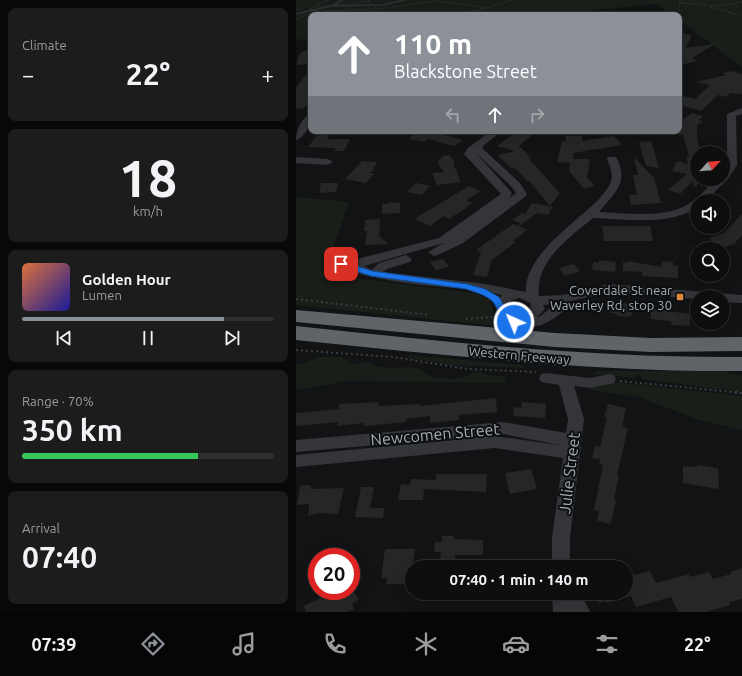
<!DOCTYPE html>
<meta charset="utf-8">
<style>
:root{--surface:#0e0e0f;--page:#1c1c1d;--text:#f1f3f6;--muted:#9b9c9e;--line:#2e2e2f;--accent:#8c9099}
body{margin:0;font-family:Ubuntu,sans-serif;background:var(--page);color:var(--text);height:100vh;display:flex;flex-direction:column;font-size:15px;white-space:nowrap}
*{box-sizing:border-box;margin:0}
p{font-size:13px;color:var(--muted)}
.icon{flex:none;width:22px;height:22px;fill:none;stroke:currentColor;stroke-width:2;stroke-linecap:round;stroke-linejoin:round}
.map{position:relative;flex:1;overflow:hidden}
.sheet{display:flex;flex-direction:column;gap:8px;padding:8px;background:#080808;width:296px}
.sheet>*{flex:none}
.top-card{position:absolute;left:12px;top:12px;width:374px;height:122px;border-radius:8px;box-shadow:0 4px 16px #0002,0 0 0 1px var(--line);background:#8c9099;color:#fff;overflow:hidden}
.needle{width:26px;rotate:64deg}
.buttons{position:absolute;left:394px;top:146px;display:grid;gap:8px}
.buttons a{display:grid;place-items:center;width:40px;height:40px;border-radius:50%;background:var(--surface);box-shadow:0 4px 16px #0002,0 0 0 1px var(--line);font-size:20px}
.speed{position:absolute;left:12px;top:548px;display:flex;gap:8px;font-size:20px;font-weight:700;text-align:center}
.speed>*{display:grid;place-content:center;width:52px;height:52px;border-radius:50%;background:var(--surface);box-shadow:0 4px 16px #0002,0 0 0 1px var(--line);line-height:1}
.speed .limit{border:6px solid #d22;background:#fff;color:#111}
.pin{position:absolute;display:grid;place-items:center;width:34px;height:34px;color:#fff;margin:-17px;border-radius:8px;box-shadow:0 2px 6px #0006}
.me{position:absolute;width:44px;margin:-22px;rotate:316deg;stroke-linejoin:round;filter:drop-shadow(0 0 3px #0008)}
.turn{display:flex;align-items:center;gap:14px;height:84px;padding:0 20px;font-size:18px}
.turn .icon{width:52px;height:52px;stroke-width:2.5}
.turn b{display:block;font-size:28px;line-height:34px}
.lanes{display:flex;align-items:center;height:38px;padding:0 20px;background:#0003;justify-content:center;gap:20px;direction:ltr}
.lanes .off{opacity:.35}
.big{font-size:30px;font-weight:700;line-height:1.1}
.sheet .widget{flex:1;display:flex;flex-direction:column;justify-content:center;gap:6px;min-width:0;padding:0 14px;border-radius:8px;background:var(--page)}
.sheet .dial{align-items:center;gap:0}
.dial b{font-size:52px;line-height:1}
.song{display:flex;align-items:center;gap:12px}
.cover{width:48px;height:48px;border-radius:6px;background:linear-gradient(135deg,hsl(20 70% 55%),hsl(240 70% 35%))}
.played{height:4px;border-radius:2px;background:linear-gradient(90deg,var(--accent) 80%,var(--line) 80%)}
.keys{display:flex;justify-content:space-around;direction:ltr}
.heat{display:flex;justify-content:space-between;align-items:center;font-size:22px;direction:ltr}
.charge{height:6px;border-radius:3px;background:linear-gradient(90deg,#34c759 70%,var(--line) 0)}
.trip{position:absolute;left:109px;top:560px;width:228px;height:40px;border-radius:20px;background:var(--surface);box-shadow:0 4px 16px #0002,0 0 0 1px var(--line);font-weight:700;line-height:40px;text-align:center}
.tabs{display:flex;height:64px;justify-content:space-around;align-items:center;background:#060606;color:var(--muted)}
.tabs .icon{width:28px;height:28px}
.tabs .current{color:var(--accent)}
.tabs b{font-size:18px;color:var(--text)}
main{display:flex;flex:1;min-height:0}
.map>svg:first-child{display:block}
.green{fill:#191e19}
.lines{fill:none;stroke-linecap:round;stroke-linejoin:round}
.stream{stroke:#2a3336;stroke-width:1.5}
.building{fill:#252628}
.path-far2{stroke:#3a3c3f;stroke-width:1;stroke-dasharray:1 1.5;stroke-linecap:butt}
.path-far1{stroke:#3a3c3f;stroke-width:2;stroke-dasharray:2 3;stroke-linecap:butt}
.path{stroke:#3a3c3f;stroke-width:2.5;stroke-dasharray:2.5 4;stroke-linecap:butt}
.minor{fill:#343538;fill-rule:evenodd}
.highway{fill:#606469;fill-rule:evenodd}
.route{fill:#1a73e8;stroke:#114b97}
.poi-dot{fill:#df893f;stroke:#0d0e0f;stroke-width:1.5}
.labels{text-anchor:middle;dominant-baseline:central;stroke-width:4;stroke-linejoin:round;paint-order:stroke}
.poi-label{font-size:13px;fill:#a5acb3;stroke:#0d0e0f;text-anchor:end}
.street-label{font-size:13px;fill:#a5acb3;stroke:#0d0e0f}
.near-street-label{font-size:16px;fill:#a5acb3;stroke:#0d0e0f}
</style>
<main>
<section class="sheet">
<div class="widget"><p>Climate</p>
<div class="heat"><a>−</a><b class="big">22°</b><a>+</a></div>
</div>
<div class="widget dial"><b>18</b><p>km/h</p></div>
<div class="widget">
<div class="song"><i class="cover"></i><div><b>Golden Hour</b><p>Lumen</p></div></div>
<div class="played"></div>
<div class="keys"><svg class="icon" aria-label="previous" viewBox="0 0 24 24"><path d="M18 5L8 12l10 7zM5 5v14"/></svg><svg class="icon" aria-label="pause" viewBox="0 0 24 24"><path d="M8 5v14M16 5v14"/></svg><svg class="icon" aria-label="next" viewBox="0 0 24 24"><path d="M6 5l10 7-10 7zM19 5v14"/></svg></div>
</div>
<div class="widget"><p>Range · 70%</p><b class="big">350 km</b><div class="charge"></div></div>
<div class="widget"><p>Arrival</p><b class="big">07:40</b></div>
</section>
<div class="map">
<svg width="446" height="612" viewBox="0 0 446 612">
<rect width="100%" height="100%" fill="#121314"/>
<path class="green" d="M0 0H446V67L383 20V15H376L361 4 248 15H15V38L0 40Z
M0 197 53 202 33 259C32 270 40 273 49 277L178 293 193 299 200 316 210 323V327L0 305Z
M110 355 226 365 228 368 156 365 113 358Z
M22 357H46L56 365 70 362 85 367 101 368 112 367 122 368 136 377 157 379 183 372 193 375 207 376 211 383 51 381 0 390V364H6Z
M299 371H429L434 374 446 375V392L346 379 345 375H341V377L339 378 298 374Z
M318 382 446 396V430L403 420 342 397 294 390 295 386Z"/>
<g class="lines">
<path class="stream" d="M36 6 46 0
M0 14 35 6 86 5 109 0"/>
</g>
<path class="building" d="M383 33 396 35 390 48 419 44 396 58 402 61 383 65Z
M15 49V64L0 65 4 53Z
M15 68V100L7 109 0 108V88Z
M438 71 446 75V94L434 93 430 97 422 95 405 111 383 105V95L399 99 414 85 400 82 430 75 426 73Z
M396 113 407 116 403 120 407 121 401 125V140L406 153H401V186L398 187 397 181 384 194 372 190 391 174 376 171 381 161 392 164 390 156H393L387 135H383V122Z
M24 131H36L31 139H54L48 151H38L40 148 12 147Z
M113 131H152L148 135 167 140 158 146 132 139 129 142 113 139 117 135 112 134Z
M222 131H241L223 146 234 156 231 155 236 160 233 159 264 193 254 206 233 181H231L222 171 217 167 215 168 203 157 202 155 219 151 201 146Z
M269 136H286V141L318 136 326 145 277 153 278 159H294L291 178 299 186 289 188V190L273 171 274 163 261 162 266 141H270Z
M355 141 363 168 350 166 344 146 343 142Z
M153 155 159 162 157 163 165 182 141 185 136 173 148 172 141 162 147 156Z
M338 157 358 178 365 203 335 205 333 195H341L337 175H342Z
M66 161 81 162 76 172H71L78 174 70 183 49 179Z
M25 183H42L40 192 23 193Z
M120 183 134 186 126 195 111 192Z
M173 186 185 191 170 200 177 203 153 219 147 216 134 226 118 219Z
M93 202 104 203V213L86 214V204H93Z
M236 203 257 207 252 215 241 213 223 226 231 230 217 241 220 242 196 260 191 277 177 275 185 252 180 250 217 224 222 226 224 223 216 220 226 213 229 214Z
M446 214V235L438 244 426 248 413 238 428 233Z
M84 219 83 236 92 244 69 245 71 231H68L69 220Z
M306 226H354L357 241H308Z
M147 259 153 267 140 270 134 262Z
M303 260 320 262 319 272 296 270 297 262 303 263Z
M331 261 366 267V261L377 262V266H382V278L346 276V272L327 271V262L331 263Z
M278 264 284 271 269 276 263 268Z
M313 302 337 304 336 315 333 317 321 316V314L312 312Z
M355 309 394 314V326L376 325 375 321 355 319Z
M200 398 201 412 163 415V420L134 423V416L110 419V422L70 426H68V423L41 426 42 422 0 426V413L43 409V404L83 402 82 406 124 404V406Z
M226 402 250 404 249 418 217 416 218 407 225 408Z
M312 404 330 408 326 427 332 428 321 475H323L318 499 320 500 315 524 301 521 303 511 298 510 307 465 303 464 304 459 296 458 299 446 304 447 311 417H308Z
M401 465 422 468 423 489 387 483V466L401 467Z
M235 469 241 489 214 494 209 473Z
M140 474H191L190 492 128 489 127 500H102L105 484 114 485 115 479 140 480Z
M15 485V489L48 488 42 514 23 513 12 516 13 504 1 505 4 486Z
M65 487H78L74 508H88L87 518 59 517Z
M146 536H158V539L187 540V555H159V562H144L145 552H138L139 542H146Z
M89 549H119L115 576H109L108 584H90L91 578H85Z
M446 568V599L433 602 434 605 410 612H382L375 597 340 607 335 596 311 603 310 601 303 603 299 593H330V577L354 571 360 583 393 574 394 577 413 572 417 579 435 574 434 572Z
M38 591H58L63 600 56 604 58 609 52 612H10L8 606Z"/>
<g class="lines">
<path class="path-far2" d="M397 0 407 4
M72 1 81 9
M383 3 422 6 446 2
M20 7 61 3 74 0
M194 7 216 0
M415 7 446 16
M30 15 14 9 32 0
M157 15 190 8
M381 15 385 0
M0 19 20 11 81 9 140 1 194 8 202 14 207 15"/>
<path class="path-far1" d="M0 299 134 315
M170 319 197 317
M0 350 97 357 172 369 240 372
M324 381 446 393"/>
<path class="path" d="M439 392 446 393"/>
<path class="minor" d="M446 108V114L440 116 441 165 431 180 409 201H401V208C370 226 331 219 297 218 273 238 239 261 243 296L267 295 313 284 446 295V303L427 302V297H401V299L313 292 275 301 276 303 275 306C258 318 244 332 221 326L220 322C208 321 201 317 199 305L206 295C178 287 147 288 118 284 92 281 68 275 43 269L37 258 39 255H47L52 263 54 264 65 258 143 238 205 194 168 154 172 148 195 131H206L187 146V149L224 183 231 194 230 196 167 243 142 255 138 256 132 252 148 243 68 266 76 270 83 263 110 255 116 259 114 262 91 269 87 272 190 284 230 292C227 256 282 221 304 198 309 191 315 186 316 177 316 171 313 164 311 159L312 157H320C334 182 318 194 303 212 333 213 372 220 397 201 405 195 413 186 420 179H427V171L431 165V114ZM179 152 216 187 220 193 153 241 213 198 216 193ZM223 298 234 303 235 308C228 314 220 316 213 310L211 305 217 300ZM260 304 243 317H241L249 309 247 305Z
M15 114C15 123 10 137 0 140 0 131 5 117 15 114Z
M0 157 32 159 37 162 32 165 0 163Z
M250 373 294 378 313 374 318 375 320 379 318 383 294 388 278 386 288 419 274 538V567H256V538L267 458 199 448 0 467V455L199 436 269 446 207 434 0 452V440L207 422 270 433 272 419 263 385 245 382 243 378 245 374Z
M256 593H285L294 612H257Z"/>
<path class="highway" d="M0 310 259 333 355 338 446 337V351L355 352 259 347 0 322Z
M0 326C149 342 296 358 446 357V371C296 372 149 355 0 340Z"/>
</g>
<path class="route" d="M42 262H48L76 271 171 284 189 289 203 297 213 314 223 322 221 324C207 328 203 309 197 302 191 295 178 292 170 289L75 276 42 266Z"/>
<rect class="poi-dot" x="380" y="293" width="8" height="8" rx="2"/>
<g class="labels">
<g class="poi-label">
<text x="376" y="290">Coverdale St near<tspan x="376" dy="15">Waverley Rd, stop 30</tspan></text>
</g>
<g class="street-label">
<text transform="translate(223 355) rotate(5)">Western Freeway</text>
</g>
<g class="near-street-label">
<text transform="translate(139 434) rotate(-5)">Newcomen Street</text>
<text transform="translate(273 473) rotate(-83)">Julie Street</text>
</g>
</g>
</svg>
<div class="buttons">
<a><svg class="needle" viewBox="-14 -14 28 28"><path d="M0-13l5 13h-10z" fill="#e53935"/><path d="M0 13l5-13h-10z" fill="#9b9c9e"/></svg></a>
<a><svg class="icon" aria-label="sound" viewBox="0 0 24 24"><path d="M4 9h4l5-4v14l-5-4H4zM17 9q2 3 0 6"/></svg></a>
<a><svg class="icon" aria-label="search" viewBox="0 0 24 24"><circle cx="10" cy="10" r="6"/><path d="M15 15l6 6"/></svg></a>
<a><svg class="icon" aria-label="layers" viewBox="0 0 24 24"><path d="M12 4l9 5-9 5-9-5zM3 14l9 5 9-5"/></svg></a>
</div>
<div class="speed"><div class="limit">20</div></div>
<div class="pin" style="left:45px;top:264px;background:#d93025"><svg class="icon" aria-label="arrive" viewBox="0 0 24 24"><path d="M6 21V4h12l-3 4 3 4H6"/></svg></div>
<svg class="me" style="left:218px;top:322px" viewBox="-20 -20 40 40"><circle r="17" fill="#1a73e8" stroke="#fff" stroke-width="3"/><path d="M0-11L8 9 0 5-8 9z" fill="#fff"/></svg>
<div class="trip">07:40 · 1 min · 140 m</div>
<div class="top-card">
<div class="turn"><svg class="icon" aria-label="ahead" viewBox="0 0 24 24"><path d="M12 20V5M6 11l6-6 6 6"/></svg><div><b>110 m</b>Blackstone Street</div></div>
<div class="lanes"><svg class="icon off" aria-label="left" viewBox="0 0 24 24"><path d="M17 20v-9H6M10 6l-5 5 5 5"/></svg><svg class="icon" aria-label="ahead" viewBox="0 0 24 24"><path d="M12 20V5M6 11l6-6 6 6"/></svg><svg class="icon off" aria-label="right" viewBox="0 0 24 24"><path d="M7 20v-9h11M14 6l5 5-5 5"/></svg></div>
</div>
</div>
</main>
<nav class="tabs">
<b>07:39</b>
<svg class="icon current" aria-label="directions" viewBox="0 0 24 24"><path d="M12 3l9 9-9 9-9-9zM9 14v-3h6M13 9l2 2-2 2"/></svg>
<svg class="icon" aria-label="music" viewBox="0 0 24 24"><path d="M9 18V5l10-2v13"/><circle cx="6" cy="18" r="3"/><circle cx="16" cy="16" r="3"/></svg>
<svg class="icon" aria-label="phone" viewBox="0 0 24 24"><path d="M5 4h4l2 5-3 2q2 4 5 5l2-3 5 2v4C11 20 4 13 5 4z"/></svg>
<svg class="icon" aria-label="climate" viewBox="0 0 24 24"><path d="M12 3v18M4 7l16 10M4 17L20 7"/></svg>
<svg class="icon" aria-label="car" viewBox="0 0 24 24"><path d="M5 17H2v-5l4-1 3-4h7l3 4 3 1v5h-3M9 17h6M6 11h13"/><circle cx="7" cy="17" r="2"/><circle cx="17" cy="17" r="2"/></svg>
<svg class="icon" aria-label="filters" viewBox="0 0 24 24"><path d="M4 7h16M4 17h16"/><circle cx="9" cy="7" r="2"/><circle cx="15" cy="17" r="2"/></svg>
<b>22°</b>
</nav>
